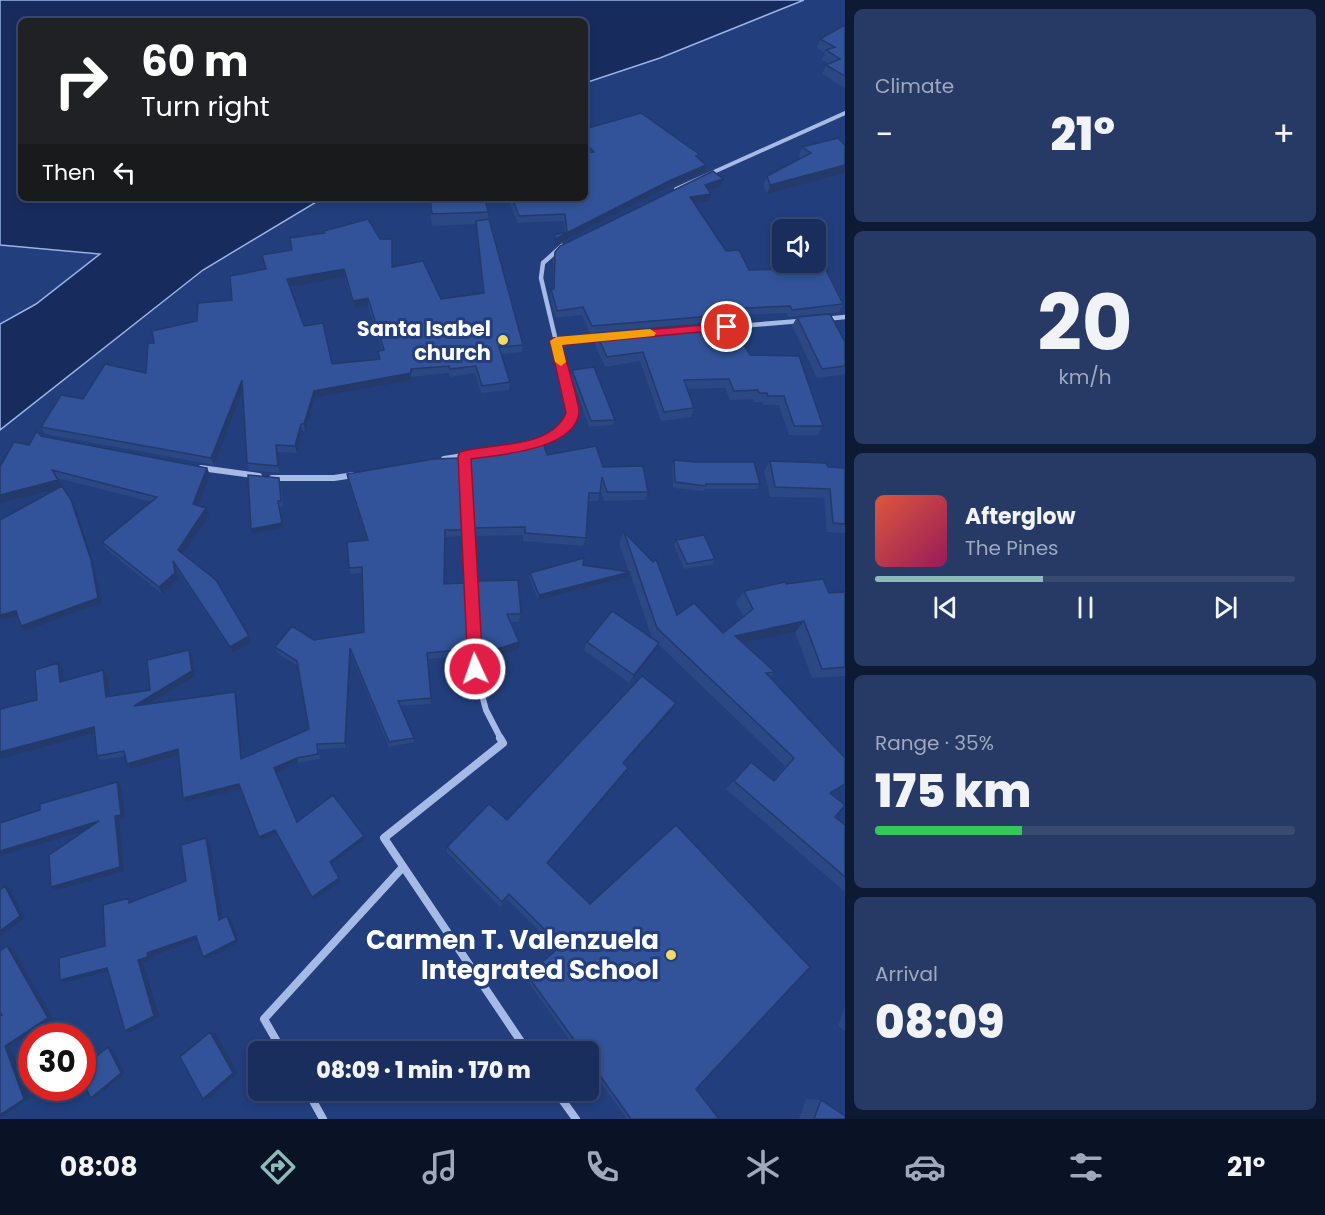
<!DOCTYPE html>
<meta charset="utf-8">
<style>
:root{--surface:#1a2e5d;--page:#273a66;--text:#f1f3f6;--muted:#9fa8bc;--line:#384a72;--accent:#8bbbb9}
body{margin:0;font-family:Poppins,sans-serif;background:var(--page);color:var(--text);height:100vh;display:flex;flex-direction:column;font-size:22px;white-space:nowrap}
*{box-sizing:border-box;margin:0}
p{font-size:20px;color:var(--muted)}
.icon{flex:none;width:33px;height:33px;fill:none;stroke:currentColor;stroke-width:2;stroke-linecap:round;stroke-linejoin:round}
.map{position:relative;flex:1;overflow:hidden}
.sheet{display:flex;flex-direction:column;gap:9px;padding:9px;background:#0e1933;width:480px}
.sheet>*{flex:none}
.hud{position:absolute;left:18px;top:18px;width:570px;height:183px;border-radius:9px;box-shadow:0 3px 9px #0003,0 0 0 2px var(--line);background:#202124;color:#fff;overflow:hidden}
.controls{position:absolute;left:772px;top:219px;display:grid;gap:12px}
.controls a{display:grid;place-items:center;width:54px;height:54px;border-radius:9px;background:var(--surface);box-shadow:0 3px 9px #0003,0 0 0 2px var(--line);font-size:30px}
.speed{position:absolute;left:18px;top:1023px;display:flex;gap:12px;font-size:30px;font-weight:700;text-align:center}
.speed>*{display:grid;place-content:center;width:78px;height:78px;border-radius:50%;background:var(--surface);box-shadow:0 3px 9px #0003,0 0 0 2px var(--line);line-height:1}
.speed .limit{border:9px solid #d22;background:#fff;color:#111}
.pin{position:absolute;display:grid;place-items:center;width:51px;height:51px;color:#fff;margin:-26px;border:3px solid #fff;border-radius:50%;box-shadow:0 2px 6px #0007}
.me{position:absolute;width:66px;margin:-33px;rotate:357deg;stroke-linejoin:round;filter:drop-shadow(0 0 4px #0008)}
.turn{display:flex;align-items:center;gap:21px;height:126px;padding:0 24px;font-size:27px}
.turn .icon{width:78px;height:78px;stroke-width:2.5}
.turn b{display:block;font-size:42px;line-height:51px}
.then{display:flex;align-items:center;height:57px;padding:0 24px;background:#0003;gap:12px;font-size:22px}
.big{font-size:45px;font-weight:800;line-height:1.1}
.sheet .card{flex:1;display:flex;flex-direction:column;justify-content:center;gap:9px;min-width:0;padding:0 21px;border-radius:9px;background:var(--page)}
.sheet .dial{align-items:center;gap:0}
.dial b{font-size:78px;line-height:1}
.song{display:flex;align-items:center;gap:18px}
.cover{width:72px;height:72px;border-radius:9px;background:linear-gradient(135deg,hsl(10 70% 55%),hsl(330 70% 35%))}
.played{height:6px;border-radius:3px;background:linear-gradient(90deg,var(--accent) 40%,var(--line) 40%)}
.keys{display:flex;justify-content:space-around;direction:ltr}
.heat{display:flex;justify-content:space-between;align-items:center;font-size:33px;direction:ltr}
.charge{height:9px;border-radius:4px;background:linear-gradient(90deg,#34c759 35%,var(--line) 0)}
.trip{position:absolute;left:248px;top:1041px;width:351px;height:60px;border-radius:9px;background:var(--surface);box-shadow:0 3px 9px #0003,0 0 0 2px var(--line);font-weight:800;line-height:60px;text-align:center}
.dock{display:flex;height:96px;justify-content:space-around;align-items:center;background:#0a1225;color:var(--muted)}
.dock .icon{width:42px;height:42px}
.dock .selected{color:var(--accent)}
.dock b{font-size:27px;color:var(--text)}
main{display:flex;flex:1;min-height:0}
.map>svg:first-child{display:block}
.water{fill:#172c5c;stroke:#99b4e7;stroke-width:1.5}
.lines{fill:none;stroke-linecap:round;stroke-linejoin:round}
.minor-far3{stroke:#a6bae6;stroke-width:4}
.minor-far2{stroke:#a6bae6;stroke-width:4.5}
.minor-far1{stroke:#a6bae6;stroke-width:6}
.minor{stroke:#a6bae6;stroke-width:8}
.wall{fill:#2b4784;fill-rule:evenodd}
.shaded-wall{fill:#233a6b}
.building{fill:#325399;stroke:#233a6b;stroke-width:1.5;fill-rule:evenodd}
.route{fill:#e11d48;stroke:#92132f;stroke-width:1.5}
.slow{fill:#f59e0b}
.poi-dot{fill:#f1db68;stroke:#223e7c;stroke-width:2}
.labels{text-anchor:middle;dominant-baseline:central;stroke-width:6;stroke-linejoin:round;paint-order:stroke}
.poi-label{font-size:21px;font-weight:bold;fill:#fff;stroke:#223e7c;text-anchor:end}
.near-poi-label{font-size:26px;font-weight:bold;fill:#fff;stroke:#223e7c;text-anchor:end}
</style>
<main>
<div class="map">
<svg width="845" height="1119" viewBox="0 0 845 1119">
<rect width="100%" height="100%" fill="#223e7c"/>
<path class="water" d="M0 0H804L660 58 585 83V21H21V198H323L203 270 0 430V324L36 304 100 254 0 245Z"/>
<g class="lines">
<path class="minor-far3" d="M676 189 845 113"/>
<path class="minor-far2" d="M825 319 845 317
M727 327 800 321
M556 341 603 337
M553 436 566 425 573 413 541 278 543 263 562 246"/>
<path class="minor-far1" d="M533 444 556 434
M464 456 475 669 486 710 501 739
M444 459 476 454
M201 468 259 476
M272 478H334L354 475"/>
<path class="minor" d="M500 738 503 743 384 838 528 1052
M283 1052 264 1019 403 867
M307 1090 323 1119
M555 1090 576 1119"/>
</g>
<path class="wall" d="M845 25V88L822 74 826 65 828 63 822 60 825 53 817 48 820 39Z
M585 129 698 157 704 172 667 188 554 246 555 235 565 233 564 221 518 223 508 198H585L587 153 585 151Z
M845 145V173L767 194 763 185 767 176 801 158 799 156 802 147Z
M713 171 720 187 709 190 711 194 709 201 694 204 726 251 749 270 843 304 839 312 788 317 786 313 725 316 723 323 750 355 823 426 818 435H789L779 405H763L762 402H754V399L730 400 725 388 688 389 694 408 691 417 661 421 640 361 605 367 594 342 596 333 590 334 582 315 556 318 550 297 551 289H553V259L555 252Z
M429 198H485L488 212V219L523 345 522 352 501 354 510 382 509 390 481 393 475 373 450 377 449 373 411 377V380L315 398 305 431H302L297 453 278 452 280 473 249 470 247 463 243 391 214 465 45 434 41 427 83 399 146 373 154 343 197 321 232 300 266 269 262 255 292 250 290 238 324 233V231L392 267 441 299 483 294 476 224 432 226ZM345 277 354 308 368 306 382 350 378 351 379 360 332 364 304 326 290 286Z
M797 317 845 342V374L817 378 792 326Z
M572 370 615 420 613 425 589 427 571 375Z
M41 436 207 468 210 475 198 506 209 516 183 554 251 642 233 653 176 568 178 580 162 594 106 549 102 542 151 502 57 478 75 505 94 565 102 603 25 631 21 626 18 616 0 620 58 488 0 503V467L29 445Z
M470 451 547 455 603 467 648 492 645 500 604 501 600 490 598 501H588L586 538 583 546 523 541V535L473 536 469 460Z
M674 460 760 484 757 489H705L704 491 673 488 672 466Z
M770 461 845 468V533L827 532 824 498 770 497 764 471Z
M347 474 463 530V536L445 537 444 584 470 649 469 655 428 659 431 704 400 706 414 738V742L389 747 351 654 346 748 319 749 320 759 298 763 276 773 297 822 364 836V840L332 865 341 881 314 900 277 833 261 841 259 837 240 789 187 802 183 798 179 755 132 769 126 756 101 760 97 756 94 733 0 759 58 663 63 669 64 681 103 670 108 676 110 697 150 690 189 650 192 655 195 676 150 704 235 692 237 697 243 758 309 729 298 666 277 653 275 647 314 640 364 632 362 573 350 574 349 568 367 540 348 481Z
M281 483 283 506 280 507 283 528 253 534Z
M624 532 677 615 723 633 743 616 736 602 744 591 786 584 829 593 845 592V676L812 678 795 632 743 643 775 672 770 677 845 758V785L831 793 835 817 845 825V892L726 789 751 762 773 780 785 766 658 644 654 652 629 683 584 650 587 642 652 638 630 573 628 577 538 600 529 577 530 573 583 565 629 572 619 544Z
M676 540 715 559 713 564 684 569 674 545Z
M477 581 521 614 519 622H511L518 650 493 657 491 653 479 654 476 589Z
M671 712 624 764V775L548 864 696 1089 719 1119H627L588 1065V1052H578L525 977 557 949 507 899 500 907 447 852V847L507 820Z
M845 1007V1031L838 1026Z
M806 1099 821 1100 845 1119H799Z"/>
<path class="shaded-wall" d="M706 165 704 172 667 188 554 246 555 239 669 181Z
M845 165V173L767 194 770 185Z
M723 179 720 187 702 192 705 185Z
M711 194 709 201 687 205 690 197Z
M344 269 345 277 288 287 287 279Z
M368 298V306L354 308 353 301Z
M411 373V380L315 398 305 431 304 424 314 391Z
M242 380 244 388 214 465 211 458Z
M301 424 302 431 297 453 295 446Z
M276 445 278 452 280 473 278 466Z
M207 468 210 475 196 511 193 504Z
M58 480 63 487 0 503V495Z
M71 500 75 505 94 565 102 603 25 631 21 626Z
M280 507 283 528 253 534 251 529Z
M206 508 209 516 181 557 178 550Z
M173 561 176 568 178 580 162 594 159 587Z
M630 572 628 577 538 600 539 595Z
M16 611 20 616 0 620V615Z
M804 621 795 632 728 646 735 636Z
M249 636 251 642 233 653 230 647Z
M519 642 518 650 493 657 494 650Z
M659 643 654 652 629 683 634 675Z
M350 648 351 654 346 748 345 743Z
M189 650 192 655 195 676 138 711 134 706 192 671Z
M58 663 63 669 65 687 60 682Z
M103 670 108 676 111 703 106 697Z
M235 692 237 697 243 764 241 759Z
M676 703 671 712 618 770 623 763Z
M94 727 98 732 0 759V752Z
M178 749 182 754 132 769 127 764Z
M297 758 298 763 276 773 274 768Z
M628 768 624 775 544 868 547 863Z
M117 782 121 786 125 818 119 820 124 871 57 890 51 887 115 816Z
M239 784 241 789 187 802 183 798Z
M99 821 103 825 0 856V851Z
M275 830 277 833 261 841 259 837Z
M364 836V840L331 865 330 862Z
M206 838 210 842 223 923 219 920Z
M339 878 341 881 314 900 312 897Z
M5 886 10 889 25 918 0 936Z
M227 916 231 919 239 942 207 959 203 957Z
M196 936 201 938 152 956 153 959 143 962 159 1017 131 1032 125 1031 138 960 147 953Z
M7 946 12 947 53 1019 10 1046 29 1098 0 1118 5 1046Z
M107 968 113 970 66 982 60 980Z
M210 1032 215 1033 238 1073 209 1098 203 1099Z
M108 1047 112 1048 125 1073 95 1098H91Z"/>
<path class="building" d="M845 25V76L826 65 840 59 826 50 835 47 820 39Z
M641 113 699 154 696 156 706 165 669 181 555 239V235L567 232 565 214 519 216 512 198H585V153L594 152 585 143V129Z
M838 138 845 145V165L770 185 767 176 811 153 802 147Z
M713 171 723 179 705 185 711 194 690 197 726 251 739 250 749 270 825 268 843 304 792 310 790 306 722 309 725 315 592 326 583 307 557 311 551 289H554L555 252 560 246Z
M430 198H485L488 212 432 214Z
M368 219 380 239H392V267L423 261 441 299 484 293 476 221 489 219 523 345 499 347 510 382 482 386 476 366 450 369 449 366 411 369V373L314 391 304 424H301L295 446 276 445 278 466 247 463 242 380 211 458 41 427 61 395 83 399 105 364 146 373 148 343H154L152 331 197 321 198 303 232 300 230 276 266 269 262 255 292 250 290 238 325 233 324 231ZM344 269 353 301 368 298 384 350 378 351 380 359 332 364 323 323 304 326 287 279Z
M830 314 845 342V366L822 369 797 317Z
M731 322 750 355 799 356 823 426H794L784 396H768L767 393H759L758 390 734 391 729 379 684 380 694 408 664 412 643 352 607 357 596 333Z
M594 367 615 420 591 421 572 370Z
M37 431 41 436 207 468 193 504 206 508 178 550 216 580 249 636 230 647 173 561 175 573 159 587 102 542 157 497 52 470 58 480 0 495V467L14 442 29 445Z
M529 441 543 442 547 455 596 446 603 467 643 466 648 492H607L602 477 600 493H589L586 538 525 533V527L474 528 470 451Z
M460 458 463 530H445L444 584 466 583 470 649 427 653 431 698 398 701 414 738 389 742 350 648 345 743 317 744 318 754 297 758 274 768 297 822 333 795 364 836 330 862 339 878 312 897 275 830 259 837 239 784 183 798 178 749 127 764 124 751 97 756 94 727 0 752V709L37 700 35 670 58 663 60 682 103 670 106 697 150 690 147 660 189 650 192 671 134 706 235 692 241 759 309 729 297 661 275 647 292 626 314 640 364 632 362 567 349 568 347 542 368 540 347 474 433 459Z
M674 460 695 462H754L760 484H706V486L675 482Z
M770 461 826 463 828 467 845 468V524L833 523 830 489 775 487Z
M248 475 279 478 281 501H278L282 523 251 529Z
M62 486 71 500 91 560 98 598 21 626 16 611 0 615V520Z
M624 532 653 562 656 559 677 615 694 603 723 633 753 609 744 591 785 582 786 584 823 579 829 593 845 592V667L822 669 804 621 735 636 775 672 766 673 845 758V784L830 793 845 805 835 817 845 825V877L734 781 751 762 774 781 794 758 657 628Z
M704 535 715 559 687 564 676 540Z
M584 558 583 565 630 572 539 595 530 573Z
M518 580 521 614H507L519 642 494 650 492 645 480 646 477 581Z
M612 611 659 643 634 675 587 642Z
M642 676 676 703 623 763 628 768 547 863 590 904 676 825 810 967 696 1089 719 1119H631L588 1059V1052H583L527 975 561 946 509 894 502 902 447 847 489 804 507 820Z
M117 782 121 815 115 816 120 867 51 887 49 855 99 821 0 851V823L40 810V804Z
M206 838 219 920 227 916 236 940 203 957 196 936 147 953 148 957 138 960 154 1016 125 1031 107 968 60 980 59 958 105 946 103 905 129 898V903L186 881 181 845Z
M5 886 20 916 0 931V890Z
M7 946 48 1018 5 1046 24 1099 0 1115V1016L2 1015 0 1012V951Z
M210 1032 233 1073 203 1099 180 1057Z
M108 1047 121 1073 91 1098 82 1081V1068Z
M821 1100 845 1116V1119H814Z"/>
<path class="route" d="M727 323 731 324V329L562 345C565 358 579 401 579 412 576 450 498 455 471 459L483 669 480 674 475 676 470 674 468 669 458 456 460 452C493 442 550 450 566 413L550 341 552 338Z"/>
<path class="slow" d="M650 329 656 333 654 336 562 345 566 362 561 366 555 362 550 341 556 337Z"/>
<g class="poi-dot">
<circle cx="503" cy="340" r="6"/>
<circle cx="671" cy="955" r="6"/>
</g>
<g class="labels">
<g class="poi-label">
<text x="491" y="328">Santa Isabel<tspan x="491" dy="24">church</tspan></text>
</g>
<g class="near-poi-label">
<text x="659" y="940">Carmen T. Valenzuela<tspan x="659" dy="30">Integrated School</tspan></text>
</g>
</g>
</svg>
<div class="controls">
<a><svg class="icon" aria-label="sound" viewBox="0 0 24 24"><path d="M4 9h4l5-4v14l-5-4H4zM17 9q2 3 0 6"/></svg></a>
</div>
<div class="speed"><div class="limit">30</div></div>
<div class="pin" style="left:727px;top:327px;background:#d93025"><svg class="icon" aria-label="arrive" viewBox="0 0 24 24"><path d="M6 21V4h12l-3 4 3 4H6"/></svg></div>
<svg class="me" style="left:475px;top:669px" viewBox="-20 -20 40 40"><circle r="17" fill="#e11d48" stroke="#fff" stroke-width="3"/><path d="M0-11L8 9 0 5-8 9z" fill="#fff"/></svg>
<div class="trip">08:09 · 1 min · 170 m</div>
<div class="hud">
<div class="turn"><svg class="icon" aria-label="right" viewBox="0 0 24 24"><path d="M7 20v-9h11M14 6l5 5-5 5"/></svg><div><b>60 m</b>Turn right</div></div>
<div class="then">Then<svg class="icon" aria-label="left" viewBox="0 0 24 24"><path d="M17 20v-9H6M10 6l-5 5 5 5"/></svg></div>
</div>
</div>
<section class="sheet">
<div class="card"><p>Climate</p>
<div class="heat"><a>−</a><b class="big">21°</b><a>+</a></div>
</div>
<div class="card dial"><b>20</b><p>km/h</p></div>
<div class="card">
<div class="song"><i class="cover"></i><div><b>Afterglow</b><p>The Pines</p></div></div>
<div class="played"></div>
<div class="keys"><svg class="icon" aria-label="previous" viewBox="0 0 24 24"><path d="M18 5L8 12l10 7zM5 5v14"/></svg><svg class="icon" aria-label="pause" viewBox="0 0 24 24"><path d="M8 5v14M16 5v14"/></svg><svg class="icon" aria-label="next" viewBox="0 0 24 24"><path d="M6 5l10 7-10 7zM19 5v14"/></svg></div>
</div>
<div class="card"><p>Range · 35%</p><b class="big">175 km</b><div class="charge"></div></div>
<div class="card"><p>Arrival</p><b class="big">08:09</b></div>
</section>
</main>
<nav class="dock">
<b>08:08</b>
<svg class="icon selected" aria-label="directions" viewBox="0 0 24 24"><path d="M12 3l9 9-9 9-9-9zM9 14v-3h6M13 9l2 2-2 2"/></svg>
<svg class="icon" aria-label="music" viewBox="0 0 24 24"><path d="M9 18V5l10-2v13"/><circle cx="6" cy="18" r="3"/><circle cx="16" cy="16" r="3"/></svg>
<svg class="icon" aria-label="phone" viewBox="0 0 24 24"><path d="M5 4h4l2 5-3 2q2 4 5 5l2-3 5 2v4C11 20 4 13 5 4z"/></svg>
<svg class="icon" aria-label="climate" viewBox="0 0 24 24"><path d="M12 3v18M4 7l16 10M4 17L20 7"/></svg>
<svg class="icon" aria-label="car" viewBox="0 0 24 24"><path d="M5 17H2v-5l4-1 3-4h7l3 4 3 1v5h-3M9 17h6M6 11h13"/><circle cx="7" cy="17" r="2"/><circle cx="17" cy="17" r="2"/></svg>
<svg class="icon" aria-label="filters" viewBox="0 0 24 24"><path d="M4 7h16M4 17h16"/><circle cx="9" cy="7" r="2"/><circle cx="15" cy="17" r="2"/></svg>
<b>21°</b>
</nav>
